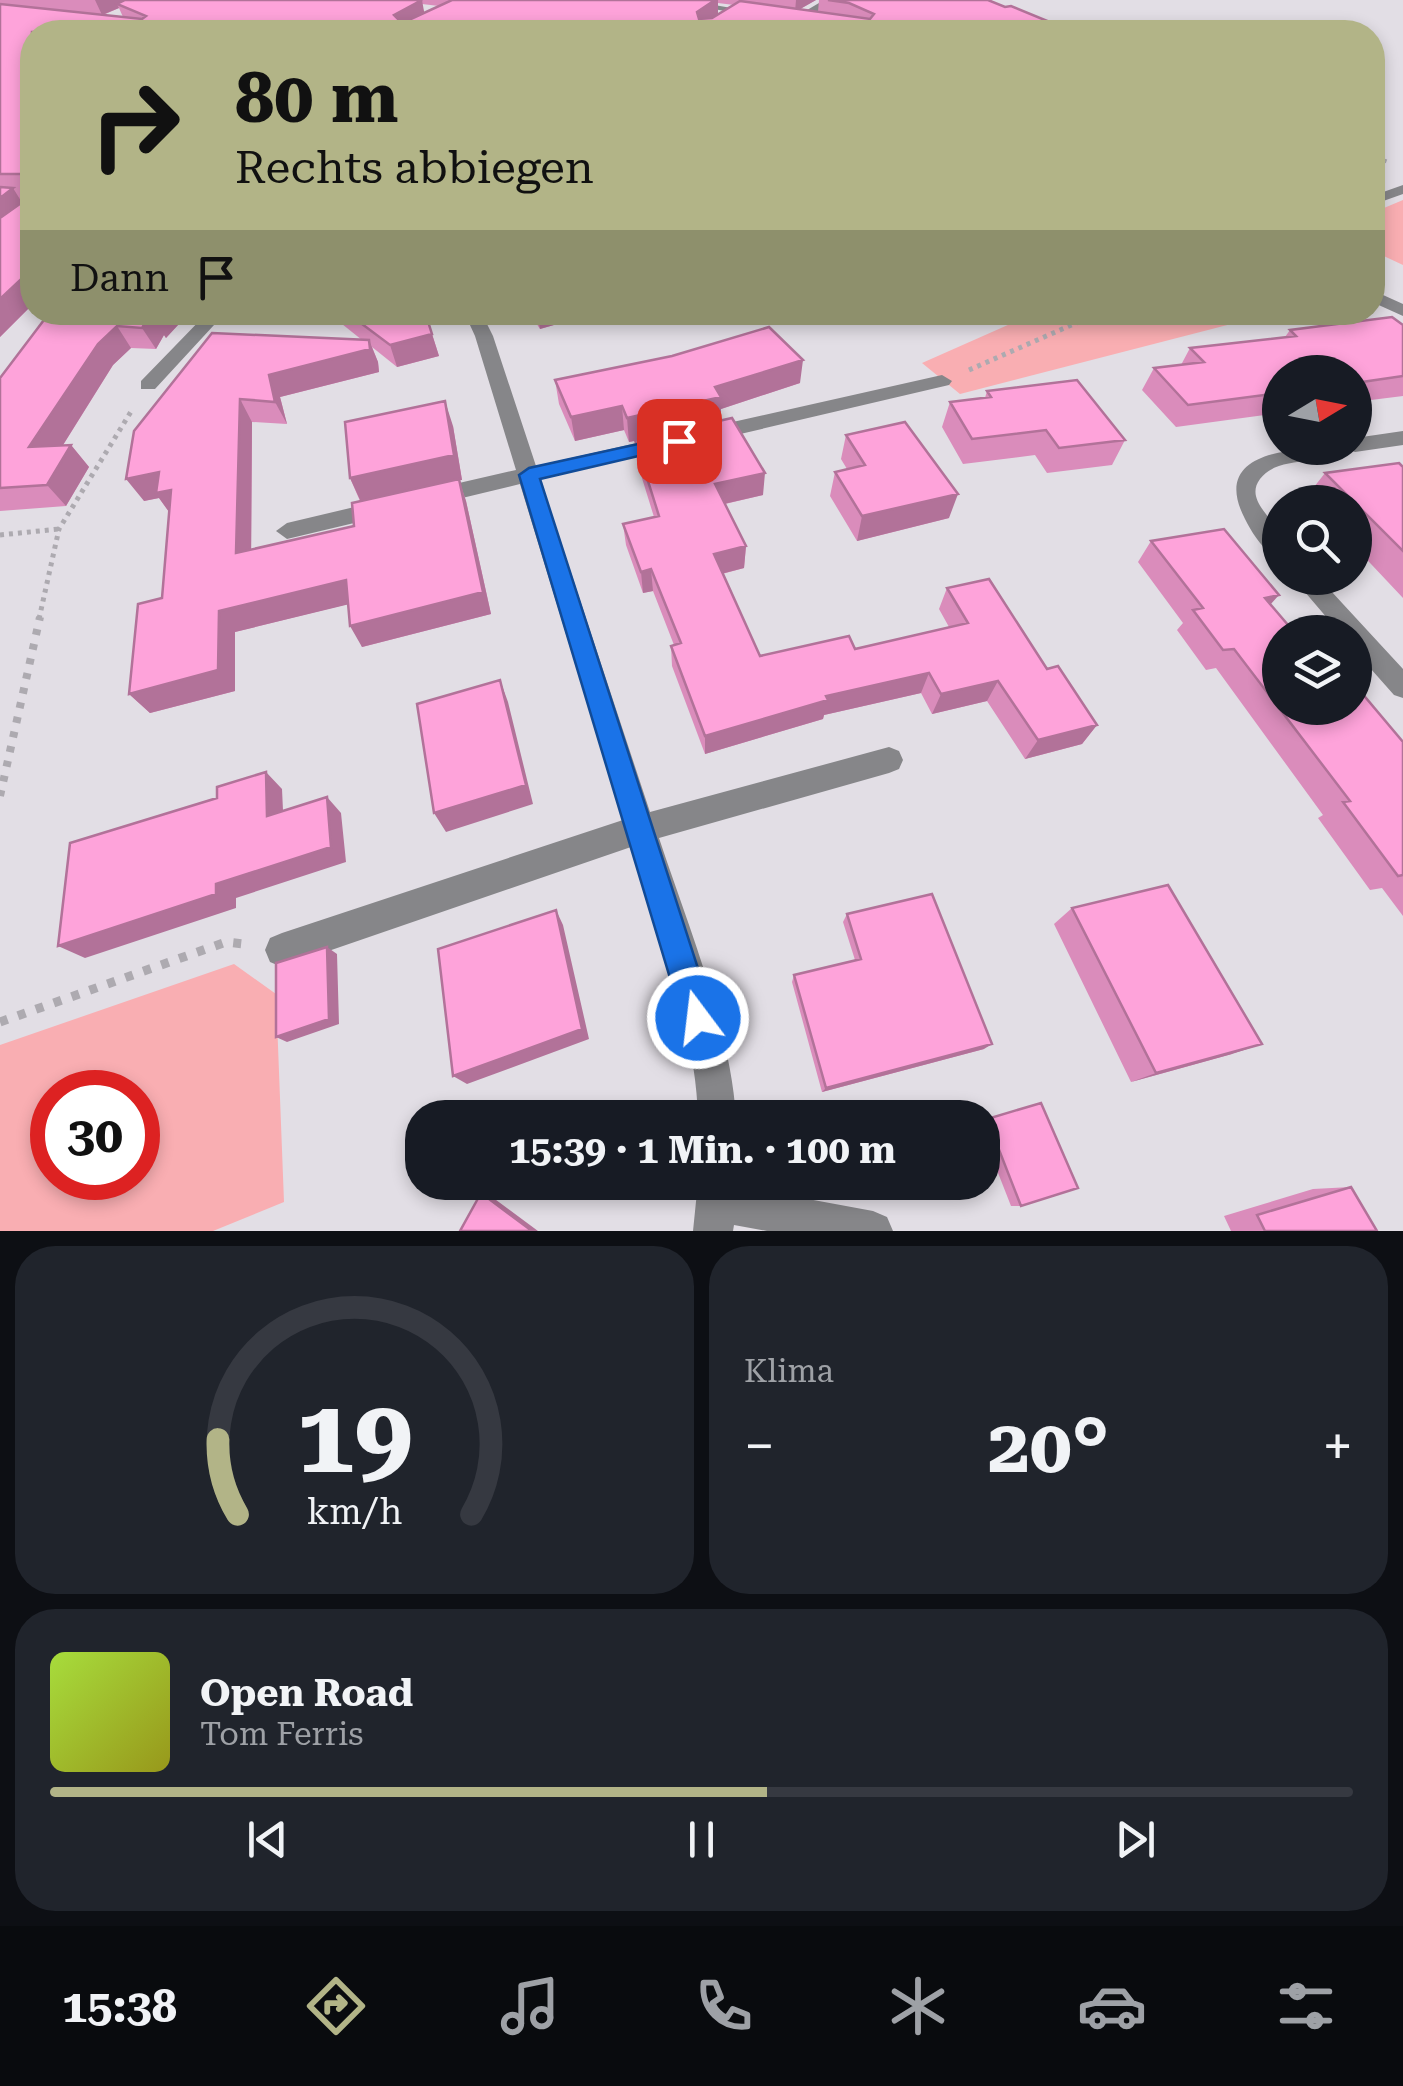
<!DOCTYPE html>
<html lang="de">
<meta charset="utf-8">
<style>
:root{--surface:#171b24;--page:#20242c;--text:#f1f3f6;--muted:#9ea1a6;--line:#363941;--accent:#b2b487}
body{margin:0;font-family:"Roboto Serif",serif;background:var(--page);color:var(--text);height:100vh;display:flex;flex-direction:column;font-size:38px;white-space:nowrap}
*{box-sizing:border-box;margin:0}
p{font-size:32px;color:var(--muted)}
.icon{flex:none;width:55px;height:55px;fill:none;stroke:currentColor;stroke-width:2;stroke-linecap:round;stroke-linejoin:round}
.map{position:relative;height:1231px;overflow:hidden}
.panel{display:flex;flex-direction:column;gap:15px;padding:15px;background:#0d0f14;flex:1}
.panel>*{flex:none}
.top-card{position:absolute;left:20px;top:20px;width:1365px;height:305px;border-radius:40px;box-shadow:0 5px 15px #0003;background:#b2b487;color:#111;overflow:hidden}
.needle{width:65px;rotate:80deg}
.fabs{position:absolute;left:1262px;top:355px;display:grid;gap:20px}
.fabs a{display:grid;place-items:center;width:110px;height:110px;border-radius:50%;background:var(--surface);box-shadow:0 5px 15px #0003;font-size:50px}
.speed{position:absolute;left:30px;top:1070px;display:flex;gap:20px;font-size:50px;font-weight:700;text-align:center}
.speed>*{display:grid;place-content:center;width:130px;height:130px;border-radius:50%;background:var(--surface);box-shadow:0 5px 15px #0003;line-height:1}
.speed .limit{border:15px solid #d22;background:#fff;color:#111}
.pin{position:absolute;display:grid;place-items:center;width:85px;height:85px;color:#fff;margin:-42px;border-radius:20px;box-shadow:0 5px 15px #0006}
.me{position:absolute;width:110px;margin:-55px;rotate:345deg;stroke-linejoin:round;filter:drop-shadow(0 0 8px #0008)}
.turn{display:flex;align-items:center;gap:35px;height:210px;padding:0 50px;font-size:45px}
.turn .icon{width:130px;height:130px;stroke-width:2.5}
.turn b{display:block;font-size:70px;line-height:85px}
.then{display:flex;align-items:center;height:95px;padding:0 50px;background:#0003;gap:20px;font-size:38px}
.big{font-size:75px;font-weight:700;line-height:1.1}
.panel .card{flex:1;display:flex;flex-direction:column;justify-content:center;gap:15px;min-width:0;padding:0 35px;border-radius:40px;background:var(--page)}
.panel .dial{align-items:center;gap:0}
.dial svg{height:260px;overflow:visible;fill:none;stroke:var(--line);stroke-width:7;stroke-linecap:round;text-anchor:middle}
.dial text{fill:var(--text);stroke:none}
.song{display:flex;align-items:center;gap:30px}
.cover{width:120px;height:120px;border-radius:15px;background:linear-gradient(135deg,hsl(80 70% 55%),hsl(60 70% 35%))}
.played{height:10px;border-radius:5px;background:linear-gradient(90deg,var(--accent) 55%,var(--line) 55%)}
.keys{display:flex;justify-content:space-around;direction:ltr}
.heat{display:flex;justify-content:space-between;align-items:center;font-size:55px;direction:ltr}
.panel .tiles{flex:1;display:grid;gap:15px;grid-template-columns:1fr 1fr}
.card:last-child{grid-column:span 2}
.trip{position:absolute;left:405px;top:1100px;width:595px;height:100px;border-radius:40px;background:var(--surface);box-shadow:0 5px 15px #0003;font-weight:700;line-height:100px;text-align:center}
.tab-bar{display:flex;height:160px;justify-content:space-around;align-items:center;background:#090b0e;color:var(--muted)}
.tab-bar .icon{width:70px;height:70px}
.tab-bar .on{color:var(--accent)}
.tab-bar b{font-size:45px;color:var(--text)}
.map>svg:first-child{display:block}
.green{fill:#f9aeb2;fill-rule:evenodd}
.lines{fill:none;stroke-linecap:round;stroke-linejoin:round}
.path-far3{stroke:#adaab0;stroke-width:4;stroke-dasharray:2.5 4;stroke-linecap:butt}
.path-far2{stroke:#adaab0;stroke-width:5;stroke-dasharray:4 5;stroke-linecap:butt}
.path-far1{stroke:#adaab0;stroke-width:8;stroke-dasharray:6 9;stroke-linecap:butt}
.path{stroke:#adaab0;stroke-width:9;stroke-dasharray:8 11;stroke-linecap:butt}
.minor{fill:#868689;fill-rule:evenodd}
.wall{fill:#da8cbb;fill-rule:evenodd}
.shaded-wall{fill:#b27299}
.building{fill:#fea3da;stroke:#b27299;stroke-width:2.5}
.route{fill:#1a73e8;stroke:#114b97;stroke-width:2.5}
</style>
<div class="map">
<svg width="1403" height="1231" viewBox="0 0 1403 1231">
<rect width="100%" height="100%" fill="#e2dee5"/>
<path class="green" d="M1403 200V265L1373 251 1372 213Z
M1035 313H1274L960 394 922 363Z
M234 964 276 994 284 1202 213 1231H0V1045ZM52 1092H138V1178H52Z"/>
<g class="lines">
<path class="path-far3" d="M1372 156 1388 162"/>
<path class="path-far2" d="M969 370 1101 312
M0 535 59 529
M39 619 59 529 132 410"/>
<path class="path-far1" d="M0 796 40 617"/>
<path class="path" d="M0 1022 226 942 244 944"/>
<path class="minor" d="M661 0H686L765 14 760 17Z
M824 0H836L801 21 792 19Z
M1403 185V194L1372 205V196Z
M1372 290 1403 304V316L1372 302Z
M208 312H226L155 389H141V381Z
M464 312H481L493 336 536 466 667 436 677 443 667 450 540 479 650 812 889 747 899 751 903 760 899 769 889 773 659 838C687 923 731 1029 736 1118H698C696 1029 657 931 631 847L282 967 270 962 265 950 270 938 282 933 623 820 520 484 433 505 422 497 433 489 516 470 475 336Z
M942 375 952 381 949 385 706 442 696 435 706 428Z
M1403 431V445L1355 452 1347 449C1325 468 1280 453 1260 479 1244 500 1275 519 1280 535 1282 541 1280 552 1280 559 1265 554 1252 533 1245 519 1206 444 1309 448 1355 448V438Z
M384 500 395 508 392 514 287 539 276 531 287 523Z
M1293 578H1319L1403 669V698L1394 695 1355 651V632H1339Z
M698 1182H738L737 1186 873 1211 887 1217 893 1231H767L734 1225 733 1231H693Z"/>
</g>
<path class="wall" d="M0 0H816L800 9 818 12 819 0H988L1074 32H32V305L0 337ZM718 3 734 5 712 18 718 14ZM422 4 439 6 424 13ZM119 8 123 17 103 15Z
M50 312H190L166 338 164 335 156 349 131 348 113 365 63 445H71L89 467 66 506 0 511V378Z
M327 312H425L439 356 397 367 372 347 378 362 379 372 280 397 287 424 252 422 251 549 354 526 360 501 350 478 453 426 462 480H459L466 501 491 614 362 647 348 604 235 632V691L150 713 129 694 162 598 169 512 159 498 144 501 134 431 362 340Z
M529 312H599L540 329Z
M1403 325V396L1355 402V372H1280V413L1176 427 1142 390 1154 368 1181 365 1190 348 1285 337 1290 330Z
M555 380 800 383 721 409V420L763 495 725 504 746 546 744 568 722 574 760 656 855 649 949 627 939 609 947 588 1047 669 1097 725 1082 744 1025 759 987 701 932 714 921 693 824 715 823 719 705 754 672 666 671 646 674 645 653 591 643 593 626 545 623 524 654 517 637 462 635 441 629 442 624 430 575 441 559 404Z
M987 391 1125 440 1112 465 1047 473 1035 455 963 464 942 427 950 402 985 398Z
M846 435 949 518 857 541 830 496 835 472 847 469 841 459Z
M1403 467V598L1355 547V502H1313L1307 496 1325 473Z
M1151 541 1271 604 1280 708 1403 742V916L1382 888 1370 890 1318 818 1323 815 1216 668 1206 670 1177 630 1183 623 1138 562Z
M1072 908 1232 1054 1131 1082 1054 924Z
M847 914 984 1049 822 1092 792 982 794 975 855 960 843 922Z
M1041 1103 1021 1206H1011L982 1132V1121Z
M1351 1187 1377 1231H1231L1224 1216 1313 1189Z"/>
<path class="shaded-wall" d="M95 0H137L117 4 119 8 102 15Z
M422 0 425 17 398 31 394 15Z
M715 0H718V14L697 29V12Z
M796 0H816L795 12Z
M13 188 26 209 0 228V198Z
M32 269V305L0 337V299Z
M151 312H190L166 338 164 335 156 349 142 328Z
M537 312H599L540 329Z
M117 326 131 348 113 365 48 469 29 447 98 344Z
M432 334 439 356 397 367 390 345Z
M369 340 378 362 379 372 280 397 287 424 275 402 269 375Z
M803 360 800 383 721 409V421L629 442 627 418 715 387Z
M240 399 252 422 251 575 236 553Z
M445 401 453 426 462 480H459L466 501 491 614 362 647 350 626 361 502 350 478Z
M622 406 624 430 575 441 571 417Z
M71 445 89 467 66 506 47 485Z
M159 472 187 513 172 516 159 498 144 501 126 479Z
M765 473 763 495 715 506V484Z
M958 494 949 518 857 541 862 516Z
M746 546 744 568 713 576 714 554Z
M651 569 653 591 643 593 641 572Z
M346 580 358 602 235 632V691L150 713 129 694 219 611Z
M1279 595 1261 615 1265 598Z
M929 673 921 693 824 715 823 719 705 754V736L826 696Z
M500 680 508 702 533 804 446 832 434 813Z
M998 681 987 701 932 714 941 694Z
M1097 725 1082 744 1025 759 1038 740Z
M266 772 282 789 284 832 267 816Z
M327 797 341 813 346 862 236 898V908L85 958 58 946 216 884Z
M556 910 563 925 589 1039 467 1084 453 1076Z
M327 947 337 954 339 1024 287 1042 276 1037Z
M992 1044 984 1049 822 1092 826 1088Z
M1262 1044 1232 1054 1131 1082 1156 1073Z
M481 1193 488 1194 538 1231H532Z"/>
<path class="building" d="M125 0H422L394 15 398 19H411L452 0H715L697 12 699 19 712 18 740 1 870 19 874 14 849 3 828 0H988L1005 7 1011 6 1074 32H32V269L0 299V218L21 203 22 174H0V4L142 19 146 16 117 4Z
M0 187 13 188 0 198Z
M50 312H151L142 328 117 326 98 344 29 447 71 445 47 485 0 488V378Z
M346 312H425L432 334 390 345Z
M1392 317 1403 325V376L1355 383V372H1280V393L1188 405 1154 368 1204 362 1190 348 1296 336 1290 330Z
M769 327 803 360 715 387 721 397 627 418 622 406 571 417 555 380 672 356Z
M212 333 369 340 370 349 269 375 275 402 240 399 236 553 354 526 352 503 459 479 483 592 350 626 346 580 219 611 218 670 129 694 138 604 162 598 171 490 156 493 159 472 126 479 134 431Z
M1077 380 1125 440 1059 448 1046 430 972 439 950 402 991 397 987 391Z
M445 401 454 455 350 478 345 422Z
M732 418 765 473 715 484 746 546 714 554 760 656 849 636 855 649 968 623 947 588 989 579 1047 669 1058 666 1097 725 1038 740 998 681 941 694 929 673 826 696 828 700 705 736 671 646 681 643 651 569 641 572 623 524 659 516 635 440Z
M905 422 958 494 862 516 835 472 865 465 846 435Z
M1399 463 1403 467V551L1325 473Z
M1224 529 1279 595 1265 598 1294 632H1280V708H1355V685L1403 742V875L1398 876 1343 802 1350 801 1234 649 1223 650 1193 610 1203 608 1151 541Z
M500 680 526 785 434 813 417 704Z
M266 772 267 816 327 797 331 847 216 884V894L58 946 70 843 217 798V787Z
M1168 885 1262 1044 1156 1073 1072 908Z
M932 894 992 1044 826 1088 794 975 861 959 847 914Z
M556 910 582 1029 453 1076 438 949Z
M327 947 329 1019 276 1037V963Z
M1041 1103 1078 1188 1021 1206 987 1119Z
M1351 1187 1377 1231H1265L1257 1215Z
M481 1193 532 1231H460Z"/>
<path class="route" d="M679 435 688 441 686 445 540 479 714 1018 709 1029 698 1033 687 1029 682 1018 519 475 529 468Z"/>
</svg>
<div class="fabs">
<a><svg class="needle" viewBox="-14 -14 28 28"><path d="M0-13l5 13h-10z" fill="#e53935"/><path d="M0 13l5-13h-10z" fill="#9ea1a6"/></svg></a>
<a><svg class="icon" aria-label="search" viewBox="0 0 24 24"><circle cx="10" cy="10" r="6"/><path d="M15 15l6 6"/></svg></a>
<a><svg class="icon" aria-label="layers" viewBox="0 0 24 24"><path d="M12 4l9 5-9 5-9-5zM3 14l9 5 9-5"/></svg></a>
</div>
<div class="speed"><div class="limit">30</div></div>
<div class="pin" style="left:679px;top:441px;background:#d93025"><svg class="icon" aria-label="arrive" viewBox="0 0 24 24"><path d="M6 21V4h12l-3 4 3 4H6"/></svg></div>
<svg class="me" style="left:698px;top:1018px" viewBox="-20 -20 40 40"><circle r="17" fill="#1a73e8" stroke="#fff" stroke-width="3"/><path d="M0-11L8 9 0 5-8 9z" fill="#fff"/></svg>
<div class="trip">15:39 · 1 Min. · 100 m</div>
<div class="top-card">
<div class="turn"><svg class="icon" aria-label="right" viewBox="0 0 24 24"><path d="M7 20v-9h11M14 6l5 5-5 5"/></svg><div><b>80 m</b>Rechts abbiegen</div></div>
<div class="then">Dann<svg class="icon" aria-label="arrive" viewBox="0 0 24 24"><path d="M6 21V4h12l-3 4 3 4H6"/></svg></div>
</div>
</div>
<section class="panel">
<div class="tiles">
<div class="card dial"><svg viewBox="0 0 100 80">
<path d="M14 69A42 42 0 1 1 86 69"/>
<path d="M14 69A42 42 0 0 1 8 46" stroke="#b2b487"/>
<text x="50" y="56" font-size="32" font-weight="700">19</text>
<text x="50" y="72" font-size="11">km/h</text>
</svg></div>
<div class="card"><p>Klima</p>
<div class="heat"><a>−</a><b class="big">20°</b><a>+</a></div>
</div>
<div class="card">
<div class="song"><i class="cover"></i><div><b>Open Road</b><p>Tom Ferris</p></div></div>
<div class="played"></div>
<div class="keys"><svg class="icon" aria-label="previous" viewBox="0 0 24 24"><path d="M18 5L8 12l10 7zM5 5v14"/></svg><svg class="icon" aria-label="pause" viewBox="0 0 24 24"><path d="M8 5v14M16 5v14"/></svg><svg class="icon" aria-label="next" viewBox="0 0 24 24"><path d="M6 5l10 7-10 7zM19 5v14"/></svg></div>
</div>
</div>
</section>
<nav class="tab-bar">
<b>15:38</b>
<svg class="icon on" aria-label="directions" viewBox="0 0 24 24"><path d="M12 3l9 9-9 9-9-9zM9 14v-3h6M13 9l2 2-2 2"/></svg>
<svg class="icon" aria-label="music" viewBox="0 0 24 24"><path d="M9 18V5l10-2v13"/><circle cx="6" cy="18" r="3"/><circle cx="16" cy="16" r="3"/></svg>
<svg class="icon" aria-label="phone" viewBox="0 0 24 24"><path d="M5 4h4l2 5-3 2q2 4 5 5l2-3 5 2v4C11 20 4 13 5 4z"/></svg>
<svg class="icon" aria-label="climate" viewBox="0 0 24 24"><path d="M12 3v18M4 7l16 10M4 17L20 7"/></svg>
<svg class="icon" aria-label="car" viewBox="0 0 24 24"><path d="M5 17H2v-5l4-1 3-4h7l3 4 3 1v5h-3M9 17h6M6 11h13"/><circle cx="7" cy="17" r="2"/><circle cx="17" cy="17" r="2"/></svg>
<svg class="icon" aria-label="filters" viewBox="0 0 24 24"><path d="M4 7h16M4 17h16"/><circle cx="9" cy="7" r="2"/><circle cx="15" cy="17" r="2"/></svg>
</nav>
